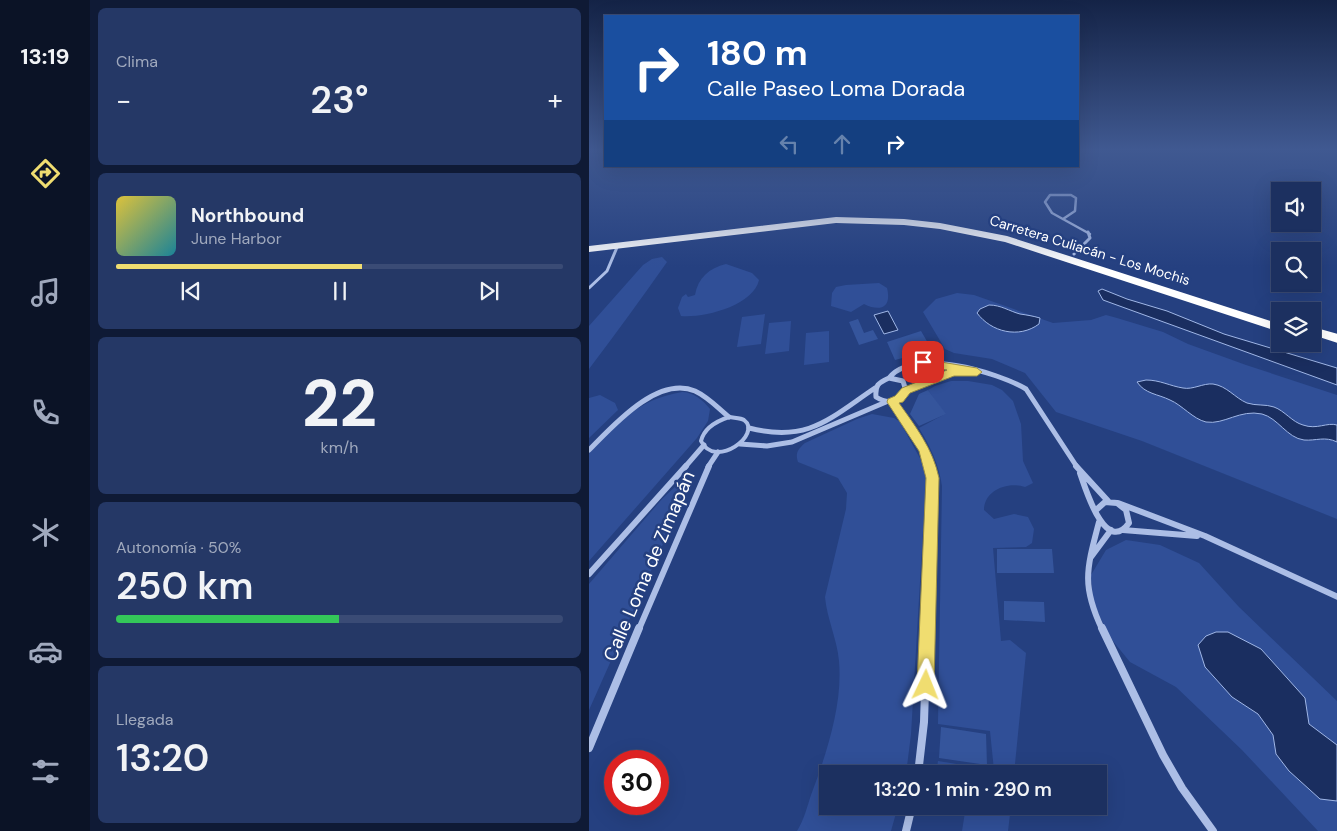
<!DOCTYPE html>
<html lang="es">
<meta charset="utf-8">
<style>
:root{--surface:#1c3060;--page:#253866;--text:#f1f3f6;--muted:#a0a9bd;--line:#3a4b75;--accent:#f0dd70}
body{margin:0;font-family:"DM Sans",sans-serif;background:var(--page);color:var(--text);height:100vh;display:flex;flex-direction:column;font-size:19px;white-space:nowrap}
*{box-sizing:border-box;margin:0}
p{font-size:16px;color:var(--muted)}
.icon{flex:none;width:28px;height:28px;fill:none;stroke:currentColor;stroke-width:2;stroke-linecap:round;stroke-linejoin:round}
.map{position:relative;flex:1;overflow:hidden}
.panel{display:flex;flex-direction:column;gap:8px;padding:8px;background:#0f1a35;width:499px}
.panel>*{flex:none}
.top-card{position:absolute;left:15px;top:15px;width:475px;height:152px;border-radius:0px;box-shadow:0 5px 20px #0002,0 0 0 1px var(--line);background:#1a4fa0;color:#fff;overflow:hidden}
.tools{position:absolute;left:682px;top:182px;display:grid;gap:10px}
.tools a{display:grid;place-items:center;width:50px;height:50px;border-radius:0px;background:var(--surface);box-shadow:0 5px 20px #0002,0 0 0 1px var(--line);font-size:25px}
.speed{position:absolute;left:15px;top:750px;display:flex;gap:10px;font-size:25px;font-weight:700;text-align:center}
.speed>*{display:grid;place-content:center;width:65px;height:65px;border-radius:50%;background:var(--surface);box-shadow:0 5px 20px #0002,0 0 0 1px var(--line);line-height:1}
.speed .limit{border:8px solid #d22;background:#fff;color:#111}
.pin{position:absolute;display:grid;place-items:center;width:42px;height:42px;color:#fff;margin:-21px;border-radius:10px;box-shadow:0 2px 8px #0006}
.me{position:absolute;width:55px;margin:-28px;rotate:2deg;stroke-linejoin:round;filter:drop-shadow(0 0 4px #0008)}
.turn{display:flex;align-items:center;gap:18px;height:105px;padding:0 20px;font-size:22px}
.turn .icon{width:65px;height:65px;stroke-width:2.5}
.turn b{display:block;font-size:35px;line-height:42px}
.lanes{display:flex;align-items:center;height:48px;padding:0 20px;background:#0003;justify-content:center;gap:25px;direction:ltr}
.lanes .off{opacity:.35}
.big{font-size:38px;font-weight:600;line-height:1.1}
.panel .card{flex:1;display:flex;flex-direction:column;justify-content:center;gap:8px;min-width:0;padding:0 18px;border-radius:8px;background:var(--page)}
.panel .dial{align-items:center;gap:0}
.dial b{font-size:65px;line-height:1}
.song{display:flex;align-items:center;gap:15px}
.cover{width:60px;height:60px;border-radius:8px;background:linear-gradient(135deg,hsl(50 70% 55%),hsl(190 70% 35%))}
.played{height:5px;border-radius:2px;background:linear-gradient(90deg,var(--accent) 55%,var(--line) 55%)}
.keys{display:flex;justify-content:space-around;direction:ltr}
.heat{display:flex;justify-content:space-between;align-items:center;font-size:28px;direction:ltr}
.charge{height:8px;border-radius:4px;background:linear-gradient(90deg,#34c759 50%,var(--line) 0)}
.trip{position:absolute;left:230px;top:765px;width:288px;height:50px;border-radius:0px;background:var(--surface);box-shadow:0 5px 20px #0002,0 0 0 1px var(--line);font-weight:600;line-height:50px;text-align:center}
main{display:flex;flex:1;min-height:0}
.dock{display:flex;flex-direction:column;width:90px;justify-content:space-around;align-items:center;background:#0b1326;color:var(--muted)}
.dock .icon{width:35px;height:35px}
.dock .current{color:var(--accent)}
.dock b{font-size:22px;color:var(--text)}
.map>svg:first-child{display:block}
.green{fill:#304f97}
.water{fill:#1a2e60;stroke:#a0b7e7}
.building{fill:#35559c}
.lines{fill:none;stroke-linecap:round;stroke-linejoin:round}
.lane-far2{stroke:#acbee6;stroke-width:2.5}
.lane-far1{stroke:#acbee6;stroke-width:3}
.lane{stroke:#acbee6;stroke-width:4}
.street-far2{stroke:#acbee6;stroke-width:5}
.street-far1{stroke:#acbee6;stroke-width:6}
.street{stroke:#acbee6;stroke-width:8}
.highway{fill:#fff;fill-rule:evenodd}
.route{fill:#f0dd70;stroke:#9c9049}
.labels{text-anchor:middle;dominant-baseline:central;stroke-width:5;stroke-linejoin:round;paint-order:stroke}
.far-street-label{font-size:14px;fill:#fff;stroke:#254080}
.near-street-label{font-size:19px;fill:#fff;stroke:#254080}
</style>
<main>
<nav class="dock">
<b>13:19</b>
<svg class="icon current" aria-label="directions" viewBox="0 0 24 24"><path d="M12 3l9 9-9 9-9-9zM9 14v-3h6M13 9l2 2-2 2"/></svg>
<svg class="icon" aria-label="music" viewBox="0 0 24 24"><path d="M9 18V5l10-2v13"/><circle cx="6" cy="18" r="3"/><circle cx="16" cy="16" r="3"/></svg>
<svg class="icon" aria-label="phone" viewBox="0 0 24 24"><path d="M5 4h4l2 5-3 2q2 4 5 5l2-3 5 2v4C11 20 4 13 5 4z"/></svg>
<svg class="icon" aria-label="climate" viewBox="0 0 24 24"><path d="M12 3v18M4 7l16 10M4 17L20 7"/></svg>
<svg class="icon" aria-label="car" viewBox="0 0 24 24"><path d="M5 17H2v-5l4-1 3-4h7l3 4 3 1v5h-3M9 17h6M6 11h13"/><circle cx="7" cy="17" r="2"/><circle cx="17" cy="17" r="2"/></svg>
<svg class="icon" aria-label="filters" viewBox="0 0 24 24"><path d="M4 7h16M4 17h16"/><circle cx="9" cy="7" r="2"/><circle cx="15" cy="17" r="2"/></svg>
</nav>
<section class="panel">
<div class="card"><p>Clima</p>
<div class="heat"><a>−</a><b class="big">23°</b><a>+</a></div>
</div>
<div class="card">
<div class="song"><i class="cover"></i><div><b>Northbound</b><p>June Harbor</p></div></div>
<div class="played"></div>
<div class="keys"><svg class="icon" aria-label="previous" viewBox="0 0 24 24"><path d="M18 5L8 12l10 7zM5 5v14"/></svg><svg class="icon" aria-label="pause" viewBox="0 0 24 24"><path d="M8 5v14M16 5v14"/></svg><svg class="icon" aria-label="next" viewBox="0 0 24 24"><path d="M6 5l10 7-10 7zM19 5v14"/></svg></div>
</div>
<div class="card dial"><b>22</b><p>km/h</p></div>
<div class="card"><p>Autonomía · 50%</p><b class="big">250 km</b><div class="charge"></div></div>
<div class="card"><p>Llegada</p><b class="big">13:20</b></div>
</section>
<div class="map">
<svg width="749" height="831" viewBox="0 0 749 831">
<rect width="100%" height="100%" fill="#254080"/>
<path class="green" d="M73 257 78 262C53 298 27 333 0 369V326L54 265 63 259Z
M137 264 163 273 170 280C164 306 115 318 92 316L89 308 93 297 97 294 99 297 106 295C109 278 120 268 137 264Z
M290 283 298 288C303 308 291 312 275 304L262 312 242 306 243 293 247 287 257 285Z
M368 293 385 295 464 323 502 320 517 315 528 318 574 332 599 344 657 365 748 395V519L553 441 467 412 436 373 403 359 365 353 356 349 334 312 347 299Z
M176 314 172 344 148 347 153 317Z
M202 321 200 351 176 354 180 323Z
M240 331V362L215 365 217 333Z
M362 381H379L403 385 413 390 424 401 432 424 434 461 444 483 436 487C419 481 395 490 395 510L405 519 425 514 439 517 445 529 443 543 437 547 404 548 412 641 421 640 437 653 425 774H347L349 761 405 770 401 731 349 724 353 486C350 464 341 446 330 428L356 414 339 390 346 386Z
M93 392C104 392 114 400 121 409L119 421 108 438 0 561V453C31 422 47 400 93 392Z
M11 395 26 403 29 410 0 438V398Z
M283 414 305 418 311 422 333 462 337 480 322 734 317 774H239V806H309L302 831H208C215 820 218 807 222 795 237 755 254 705 250 661 248 639 238 619 236 597L257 509 258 493 249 478 209 462C206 453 209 449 216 443L268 419Z
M97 483 98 490 0 710V584L73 499 88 485Z
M537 540 571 545 610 563 650 607 748 701V831H729L653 750 587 687 541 662 519 635 504 601 502 575 517 550Z
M377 806H422L419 831H373Z"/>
<path class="water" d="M513 289 538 299 578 311 635 334 748 368V385L514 300 509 291Z
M400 305C412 305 420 311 431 314 438 315 444 316 451 318L450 324C430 339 402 332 388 313L391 309Z
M299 311 309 330 295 334 285 315Z
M557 380C571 380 581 386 594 388 604 390 614 383 624 384 638 386 646 398 658 403 667 406 677 404 685 407 696 411 703 422 714 425 728 430 738 422 748 425V442C736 436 727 441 715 440 698 438 689 418 673 414 651 409 635 425 617 422 604 419 593 405 581 400 569 394 556 394 548 382Z
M627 632H639L672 649 716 698 720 724 748 745V801L731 799 700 771 687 754 684 735 669 714 643 697 616 667 609 645 617 636Z"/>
<path class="building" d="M269 319 275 333 284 330 289 339 270 345 260 322Z
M332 331 343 350 306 360 298 342Z
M339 390 357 414 330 426 321 414 330 394Z
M408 549H463L465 573H408Z
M415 601 455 602 456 622 415 620Z
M352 727 397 734 398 765 350 758Z"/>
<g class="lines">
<path class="lane-far2" d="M474 219 486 211 487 198 482 195H461L456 202 463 213 501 234"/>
<path class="lane-far1" d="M485 254 501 238 499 232
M0 288 18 271 29 245"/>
<path class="lane" d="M140 417C145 418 152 418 155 420 174 434 126 470 112 441 115 428 128 421 140 417Z"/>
<path class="street-far2" d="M300 378C324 347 408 372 437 389L488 467
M300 378 314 381 317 391C310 403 298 404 287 397 286 385 289 383 300 378Z
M317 391 364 372H380
M303 402 328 438 341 467
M160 428C219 443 240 419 286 388
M151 444 178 446 203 442 297 402
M0 450C23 427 68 375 106 391 119 397 129 408 140 417
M96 467 115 445
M119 467 129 452"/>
<path class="street-far1" d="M487 466 519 501
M491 473C496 487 516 556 540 523L537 510 528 503 516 502 506 511
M529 503 616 536 749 597
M510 522C498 568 492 585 513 629
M534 530 608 536
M502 557 522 530
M0 574 97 466
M50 629 120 466
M338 629 344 478 341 466"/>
<path class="street" d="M513 628 574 755 593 788 624 831
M0 748 50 628
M329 774 335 722 338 628
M317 831 323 806"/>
<path class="highway" d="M247 217 315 219 351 223 418 236 691 324V332L416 242 351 229 315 225 247 223 0 252V246Z
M724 327 749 334V343L724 335Z"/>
</g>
<linearGradient id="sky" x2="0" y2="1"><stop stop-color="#142346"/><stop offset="0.56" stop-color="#405991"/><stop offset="1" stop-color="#405991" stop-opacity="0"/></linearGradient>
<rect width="749" height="267" fill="url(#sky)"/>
<path class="route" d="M334 359 388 368 393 372 388 376H365L321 393 314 402 310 403C327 427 344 449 350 478L345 685 343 690 337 693 331 690 328 685 337 478 330 451 298 402 299 399 306 396 313 388 358 370 330 365 328 362Z"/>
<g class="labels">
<g class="far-street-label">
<text transform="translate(501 250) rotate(17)">Carretera Culiacán - Los Mochis</text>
</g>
<g class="near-street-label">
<text transform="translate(60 566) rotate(-67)">Calle Loma de Zimapán</text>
</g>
</g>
</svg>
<div class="tools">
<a><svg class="icon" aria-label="sound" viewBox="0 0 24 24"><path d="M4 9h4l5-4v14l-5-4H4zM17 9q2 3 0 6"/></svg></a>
<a><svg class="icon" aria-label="search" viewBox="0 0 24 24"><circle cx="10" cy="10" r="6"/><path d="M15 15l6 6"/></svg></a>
<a><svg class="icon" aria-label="layers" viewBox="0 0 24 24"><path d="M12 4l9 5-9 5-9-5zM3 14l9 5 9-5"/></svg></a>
</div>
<div class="speed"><div class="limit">30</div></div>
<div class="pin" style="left:334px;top:362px;background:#d93025"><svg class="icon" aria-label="arrive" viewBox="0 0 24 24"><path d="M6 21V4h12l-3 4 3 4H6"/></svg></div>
<svg class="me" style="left:337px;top:685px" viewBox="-20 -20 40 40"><path d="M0-17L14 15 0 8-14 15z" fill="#f0dd70" stroke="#fff" stroke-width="4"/></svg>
<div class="trip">13:20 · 1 min · 290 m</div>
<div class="top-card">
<div class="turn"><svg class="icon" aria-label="right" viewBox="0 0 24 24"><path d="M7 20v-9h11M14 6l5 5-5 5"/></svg><div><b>180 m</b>Calle Paseo Loma Dorada</div></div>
<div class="lanes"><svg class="icon off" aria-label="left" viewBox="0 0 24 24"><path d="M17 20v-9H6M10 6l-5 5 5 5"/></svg><svg class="icon off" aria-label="ahead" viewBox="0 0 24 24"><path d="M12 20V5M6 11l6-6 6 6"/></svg><svg class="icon" aria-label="right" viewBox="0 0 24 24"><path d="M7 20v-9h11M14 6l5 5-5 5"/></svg></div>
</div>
</div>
</main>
